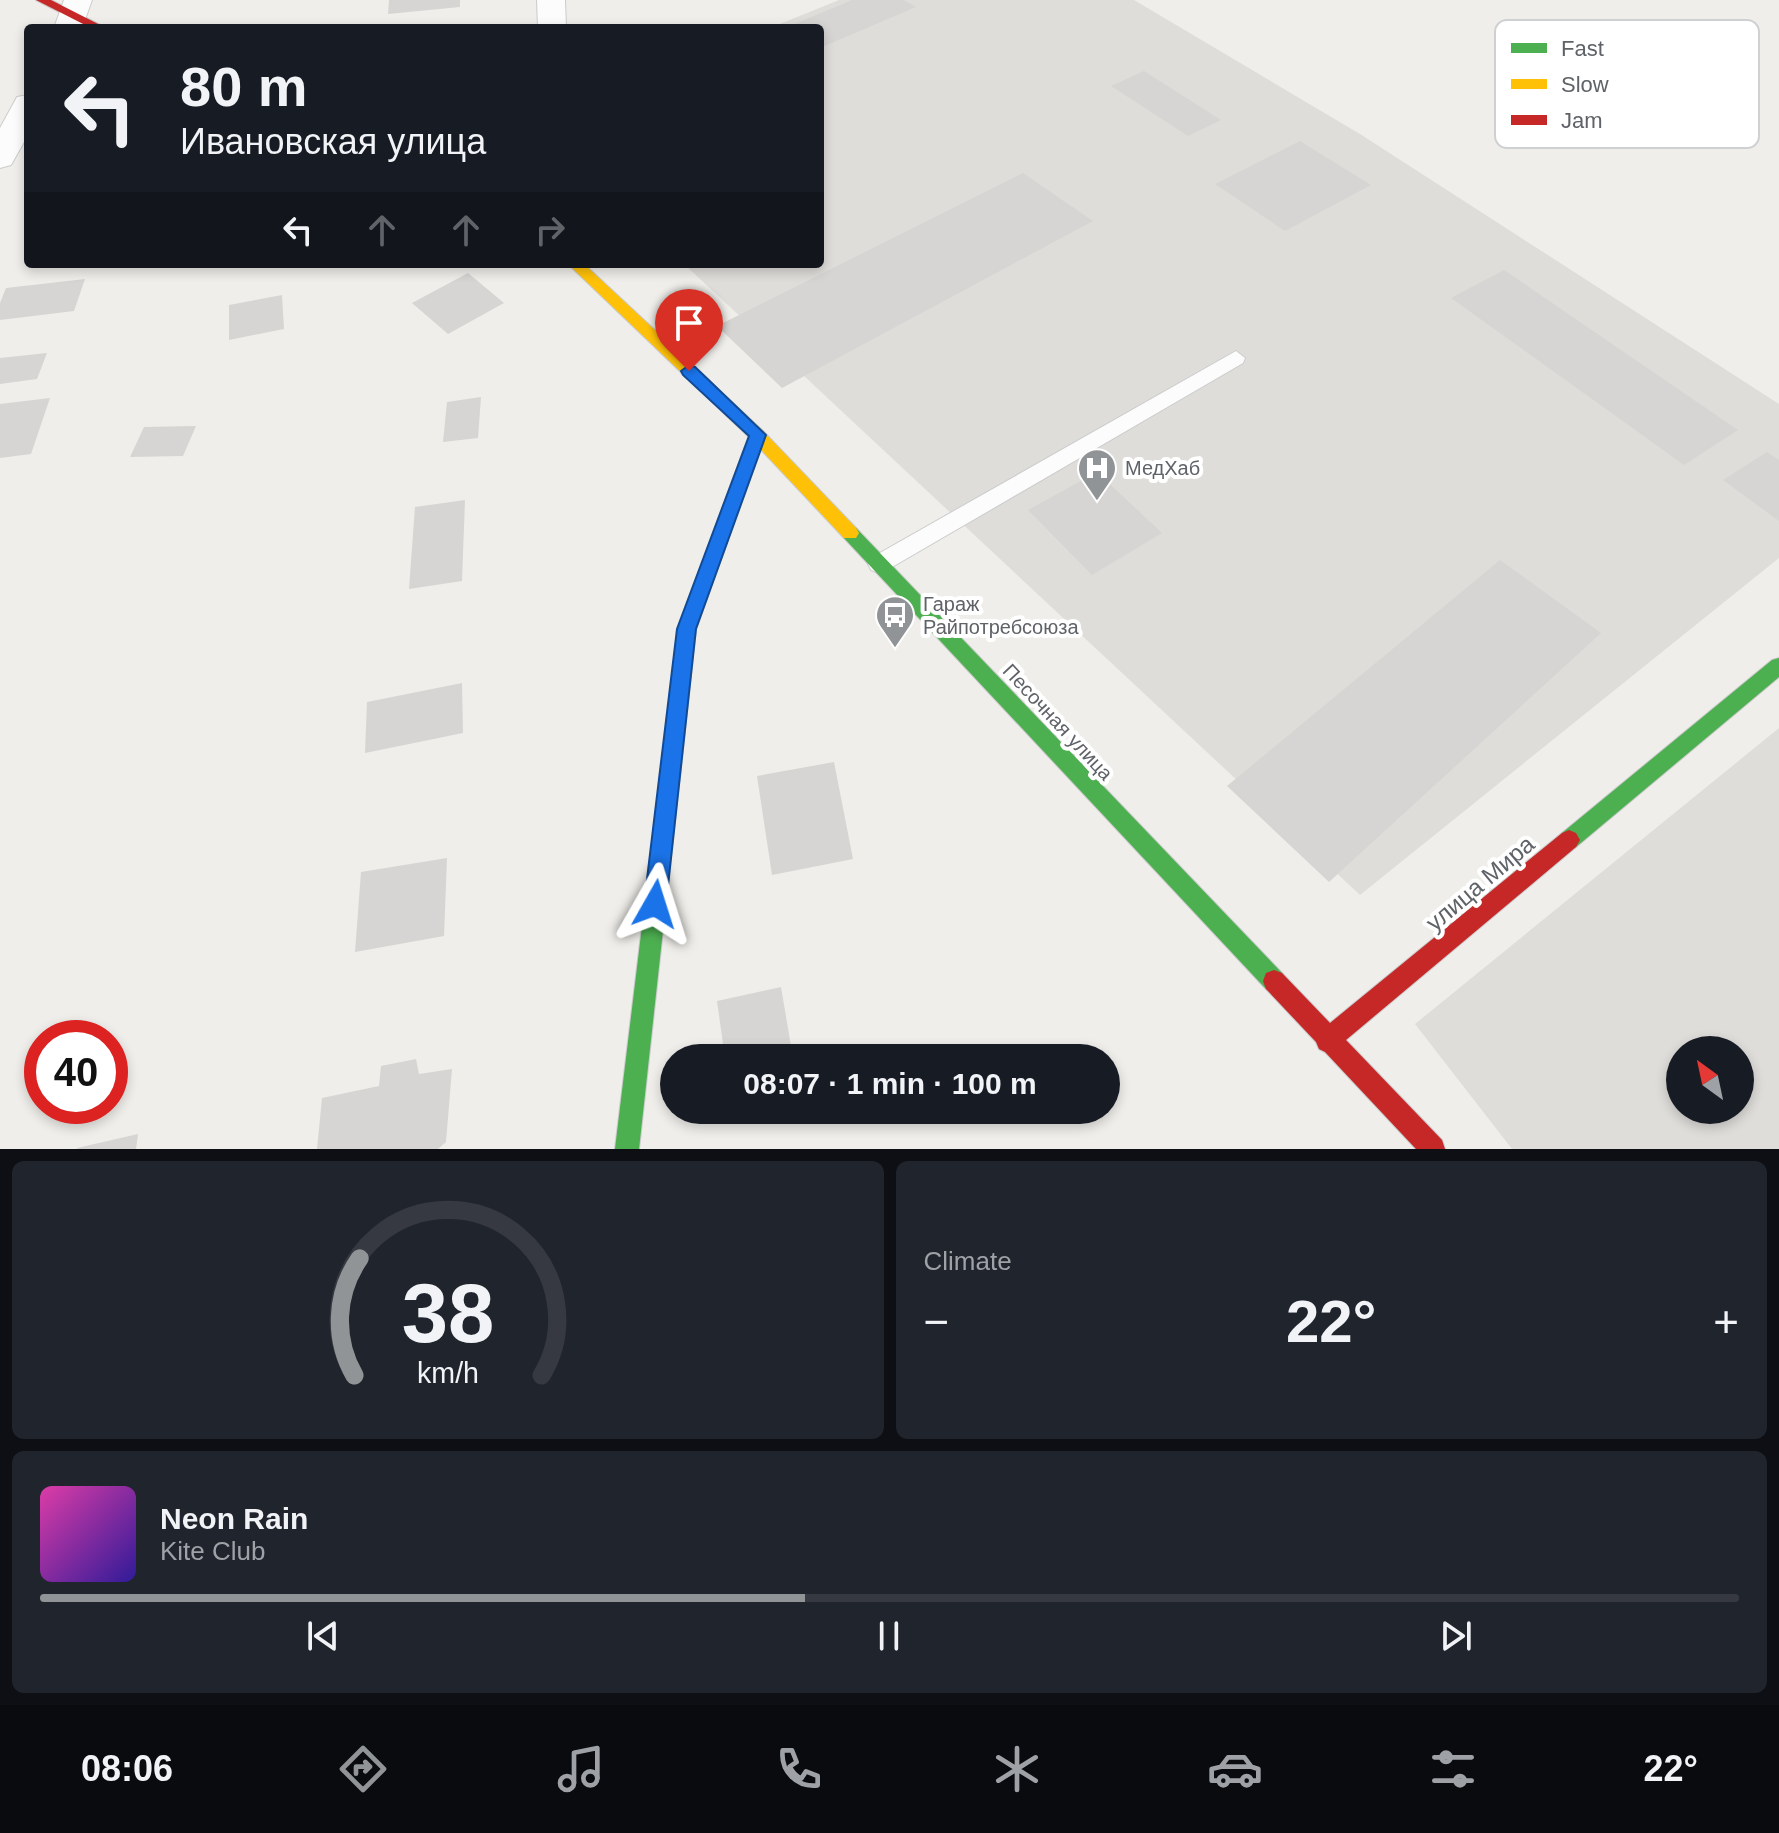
<!DOCTYPE html>
<meta charset="utf-8">
<style>
:root{--surface:#171b24;--page:#20242c;--text:#f1f3f6;--muted:#9ea1a6;--line:#363941;--accent:#919496}
body{margin:0;font-family:Arial,sans-serif;background:var(--page);color:var(--text);height:100vh;display:flex;flex-direction:column;font-size:30px;white-space:nowrap}
*{box-sizing:border-box;margin:0}
p{font-size:26px;color:var(--muted)}
.icon{flex:none;width:44px;height:44px;fill:none;stroke:currentColor;stroke-width:2;stroke-linecap:round;stroke-linejoin:round}
.map{position:relative;height:1149px;overflow:hidden}
.details{display:flex;flex-direction:column;gap:12px;padding:12px;background:#0d0f14;flex:1}
.details>*{flex:none}
.hud{position:absolute;left:24px;top:24px;width:800px;height:244px;border-radius:8px;box-shadow:0 4px 12px #0003;background:#171b24;color:var(--text);overflow:hidden}
.needle{width:52px;rotate:327deg}
.fabs{position:absolute;left:1666px;top:1036px;display:grid;gap:16px}
.fabs a{display:grid;place-items:center;width:88px;height:88px;border-radius:50%;background:var(--surface);box-shadow:0 4px 12px #0003;font-size:40px}
.speed{position:absolute;left:24px;top:1020px;display:flex;gap:16px;font-size:40px;font-weight:700;text-align:center}
.speed>*{display:grid;place-content:center;width:104px;height:104px;border-radius:50%;background:var(--surface);box-shadow:0 4px 12px #0003;line-height:1}
.speed .limit{border:12px solid #d22;background:#fff;color:#111}
.pin{position:absolute;display:grid;place-items:center;width:68px;height:68px;color:#fff;margin:-82px -34px;border-radius:50% 50% 50% 0;rotate:-45deg;box-shadow:0 0 8px #0007}
.pin .icon{rotate:45deg}
.me{position:absolute;width:88px;margin:-44px;rotate:6deg;stroke-linejoin:round;filter:drop-shadow(0 0 6px #0008)}
.turn{display:flex;align-items:center;gap:28px;height:168px;padding:0 24px;font-size:36px}
.turn .icon{width:104px;height:104px;stroke-width:2.5}
.turn b{display:block;font-size:56px;line-height:68px}
.lanes{display:flex;align-items:center;height:76px;padding:0 24px;background:#0003;justify-content:center;gap:40px;direction:ltr}
.lanes .off{opacity:.35}
.big{font-size:60px;font-weight:700;line-height:1.1}
.details .widget{flex:1;display:flex;flex-direction:column;justify-content:center;gap:12px;min-width:0;padding:0 28px;border-radius:12px;background:var(--page)}
.details .dial{align-items:center;gap:0}
.dial svg{height:208px;overflow:visible;fill:none;stroke:var(--line);stroke-width:7;stroke-linecap:round;text-anchor:middle}
.dial text{fill:var(--text);stroke:none}
.song{display:flex;align-items:center;gap:24px}
.cover{width:96px;height:96px;border-radius:12px;background:linear-gradient(135deg,hsl(320 70% 55%),hsl(250 70% 35%))}
.played{height:8px;border-radius:4px;background:linear-gradient(90deg,var(--accent) 45%,var(--line) 45%)}
.keys{display:flex;justify-content:space-around;direction:ltr}
.heat{display:flex;justify-content:space-between;align-items:center;font-size:44px;direction:ltr}
.details .tiles{flex:1;display:grid;gap:12px;grid-template-columns:1fr 1fr}
.widget:last-child{grid-column:span 2}
.trip{position:absolute;left:660px;top:1044px;width:460px;height:80px;border-radius:40px;background:var(--surface);box-shadow:0 4px 12px #0003;font-weight:700;line-height:80px;text-align:center}
.tab-bar{display:flex;height:128px;justify-content:space-around;align-items:center;background:#090b0e;color:var(--muted)}
.tab-bar .icon{width:56px;height:56px}
.tab-bar .on{color:var(--accent)}
.tab-bar b{font-size:36px;color:var(--text)}
.map>svg:first-child{display:block}
.industrial{fill:#dfddda;fill-rule:evenodd}
.building{fill:#d6d5d3}
.lines{fill:none;stroke-linecap:round;stroke-linejoin:round}
.lane-casing{stroke:#cbcccc;stroke-width:2}
.street-casing{stroke:#cbcccc;stroke-width:2}
.fast-casing{stroke:#cacacb;stroke-width:2}
.slow-casing{stroke:#cacacb;stroke-width:2}
.jam-casing{stroke:#cacacb;stroke-width:2}
.lane{fill:#fdfcfc;fill-rule:evenodd}
.street{fill:#fdfcfc;fill-rule:evenodd}
.fast{fill:#4caf50;fill-rule:evenodd}
.slow{fill:#ffc107;fill-rule:evenodd}
.jam{fill:#c62828;fill-rule:evenodd}
.route{fill:#1a73e8;stroke:#114b97;stroke-width:2}
.labels{text-anchor:middle;dominant-baseline:central;stroke-width:8;stroke-linejoin:round;paint-order:stroke}
.poi-label{font-size:20px;fill:#5f6368;stroke:#fff;text-anchor:start}
.street-label{font-size:20px;fill:#5f6368;stroke:#fff}
.near-street-label{font-size:24px;fill:#5f6368;stroke:#fff}
.key{fill:#fff;stroke:#cfd0d2;stroke-width:2}
.key-label{font-size:22px;fill:#5f6368}
</style>
<div class="map">
<svg width="1779" height="1149" viewBox="0 0 1779 1149">
<rect width="100%" height="100%" fill="#efeeea"/>
<path class="industrial" d="M839 0H1134L1360 134 1779 404V558L1360 895 684 264H820V28H770Z
M1779 728V1149H1512L1415 1024ZM1680 1050H1740V1110H1680Z"/>
<path class="building" d="M389 0H460V7L388 14Z
M852 0H904L916 7 820 48V28H785Z
M1144 71 1221 120 1188 136 1111 86Z
M1300 141 1371 185 1285 231 1215 184Z
M1023 173 1093 221 782 388 717 326Z
M1504 270 1738 430 1684 465 1451 298Z
M468 273 504 303 448 334 412 303Z
M85 279 74 311 0 320V303L6 288Z
M282 295 284 329 229 340V305Z
M47 353 37 379 0 384V358Z
M481 397 478 438 443 442 447 402Z
M50 398 31 454 0 458V404Z
M196 426 183 456 130 457 144 427Z
M1767 452 1779 460V521L1723 480Z
M1097 472 1162 533 1092 575 1028 510Z
M465 500 462 581 409 589 415 507Z
M1500 560 1601 633 1329 882 1227 786Z
M462 683 463 733 365 753 367 702Z
M834 762 853 859 772 875 757 776Z
M447 858 444 936 355 952 361 872Z
M781 987 793 1058H725L717 1001Z
M416 1059 419 1074 452 1069 446 1142 438 1149H317L322 1098 379 1086 381 1066Z
M138 1134 136 1149H77V1148Z"/>
<g class="lines">
<g class="lane-casing">
<path id="lane" d="M1236 351 1245 358 1243 363 887 570 879 573 871 570 868 564 871 558Z"/>
</g>
<g class="street-casing">
<path id="street" d="M64 0H92L82 28H54Z
M537 0H565L566 28H538Z
M28 95V135L11 165 0 168V128L17 97Z"/>
</g>
<g class="fast-casing">
<path id="fast" d="M757 429 765 435 696 629 639 1149H615L678 629 749 435Z
M850 526 856 528 1282 973 1285 981 1282 989 1274 992 1266 989 844 538 841 533Z
M1779 658V677L1576 847 1569 850 1562 847 1558 840 1562 833 1772 660Z"/>
</g>
<g class="slow-casing">
<path id="slow" d="M568 264H584L763 431 856 528 859 533 856 538H844L751 439Z"/>
</g>
<g class="jam-casing">
<path id="jam" d="M36 0H51L106 28H91Z
M1569 830 1576 833 1580 840 1576 847 1346 1040 1442 1140 1445 1149H1416L1325 1052 1319 1049 1316 1042 1266 989 1263 981 1266 973 1274 970 1282 973 1330 1023 1562 833Z"/>
</g>
<use href="#lane" class="lane"/>
<use href="#street" class="street"/>
<use href="#fast" class="fast"/>
<use href="#slow" class="slow"/>
<use href="#jam" class="jam"/>
</g>
<path class="route" d="M689 365 695 367 766 435 696 629 666 904 663 912 655 915 648 912 644 904 677 629 749 436 683 375 681 371Z"/>
<defs>
<g id="hospital-pin" transform="scale(2)"><path d="M0 17L-7.5 6A9.5 9.5 0 1 1 7.5 6Z" fill="#919496" stroke="#fff"/><path d="M-5-5h3v3.5h4V-5h3V5h-3V1.5h-4V5h-3Z" fill="#fff"/></g>
<g id="bus-pin" transform="scale(2)"><path d="M0 17L-7.5 6A9.5 9.5 0 1 1 7.5 6Z" fill="#919496" stroke="#fff"/><path d="M-5-6H5V4H4V6H2V4H-2V6H-4V4H-5ZM-3.5-4V0h7V-4ZM-3.5 1.2v1.5H-2V1.2ZM2 1.2v1.5H3.5V1.2Z" fill="#fff"/></g>
</defs>
<g fill-rule="evenodd">
<use href="#hospital-pin" x="1097" y="468"/>
<use href="#bus-pin" x="895" y="615"/>
</g>
<g class="labels">
<g class="poi-label">
<text x="1125" y="468">МедХаб</text>
<text x="923" y="604">Гараж<tspan x="923" dy="23">Райпотребсоюза</tspan></text>
</g>
<g class="street-label">
<text transform="translate(1058 722) rotate(47)">Песочная улица</text>
</g>
<g class="near-street-label">
<text transform="translate(1480 883) rotate(-40)">улица Мира</text>
</g>
</g>
<rect x="1495" y="20" width="264" height="128" rx="12" class="key"/>
<rect x="1511" y="43" width="36" height="10" fill="#4caf50"/>
<rect x="1511" y="79" width="36" height="10" fill="#ffc107"/>
<rect x="1511" y="115" width="36" height="10" fill="#c62828"/>
<g class="key-label">
<text x="1561" y="56">Fast</text>
<text x="1561" y="92">Slow</text>
<text x="1561" y="128">Jam</text>
</g>
</svg>
<div class="fabs">
<a><svg class="needle" viewBox="-14 -14 28 28"><path d="M0-13l5 13h-10z" fill="#e53935"/><path d="M0 13l5-13h-10z" fill="#9ea1a6"/></svg></a>
</div>
<div class="speed"><div class="limit">40</div></div>
<div class="pin" style="left:689px;top:371px;background:#d93025"><svg class="icon" aria-label="arrive" viewBox="0 0 24 24"><path d="M6 21V4h12l-3 4 3 4H6"/></svg></div>
<svg class="me" style="left:655px;top:904px" viewBox="-20 -20 40 40"><path d="M0-17L14 15 0 8-14 15z" fill="#1a73e8" stroke="#fff" stroke-width="4"/></svg>
<div class="trip">08:07 · 1 min · 100 m</div>
<div class="hud">
<div class="turn"><svg class="icon" aria-label="left" viewBox="0 0 24 24"><path d="M17 20v-9H6M10 6l-5 5 5 5"/></svg><div><b>80 m</b>Ивановская улица</div></div>
<div class="lanes"><svg class="icon" aria-label="left" viewBox="0 0 24 24"><path d="M17 20v-9H6M10 6l-5 5 5 5"/></svg><svg class="icon off" aria-label="ahead" viewBox="0 0 24 24"><path d="M12 20V5M6 11l6-6 6 6"/></svg><svg class="icon off" aria-label="ahead" viewBox="0 0 24 24"><path d="M12 20V5M6 11l6-6 6 6"/></svg><svg class="icon off" aria-label="right" viewBox="0 0 24 24"><path d="M7 20v-9h11M14 6l5 5-5 5"/></svg></div>
</div>
</div>
<section class="details">
<div class="tiles">
<div class="widget dial"><svg viewBox="0 0 100 80">
<path d="M14 69A42 42 0 1 1 86 69"/>
<path d="M14 69A42 42 0 0 1 16 24" stroke="#919496"/>
<text x="50" y="56" font-size="32" font-weight="700">38</text>
<text x="50" y="72" font-size="11">km/h</text>
</svg></div>
<div class="widget"><p>Climate</p>
<div class="heat"><a>−</a><b class="big">22°</b><a>+</a></div>
</div>
<div class="widget">
<div class="song"><i class="cover"></i><div><b>Neon Rain</b><p>Kite Club</p></div></div>
<div class="played"></div>
<div class="keys"><svg class="icon" aria-label="previous" viewBox="0 0 24 24"><path d="M18 5L8 12l10 7zM5 5v14"/></svg><svg class="icon" aria-label="pause" viewBox="0 0 24 24"><path d="M8 5v14M16 5v14"/></svg><svg class="icon" aria-label="next" viewBox="0 0 24 24"><path d="M6 5l10 7-10 7zM19 5v14"/></svg></div>
</div>
</div>
</section>
<nav class="tab-bar">
<b>08:06</b>
<svg class="icon on" aria-label="directions" viewBox="0 0 24 24"><path d="M12 3l9 9-9 9-9-9zM9 14v-3h6M13 9l2 2-2 2"/></svg>
<svg class="icon" aria-label="music" viewBox="0 0 24 24"><path d="M9 18V5l10-2v13"/><circle cx="6" cy="18" r="3"/><circle cx="16" cy="16" r="3"/></svg>
<svg class="icon" aria-label="phone" viewBox="0 0 24 24"><path d="M5 4h4l2 5-3 2q2 4 5 5l2-3 5 2v4C11 20 4 13 5 4z"/></svg>
<svg class="icon" aria-label="climate" viewBox="0 0 24 24"><path d="M12 3v18M4 7l16 10M4 17L20 7"/></svg>
<svg class="icon" aria-label="car" viewBox="0 0 24 24"><path d="M5 17H2v-5l4-1 3-4h7l3 4 3 1v5h-3M9 17h6M6 11h13"/><circle cx="7" cy="17" r="2"/><circle cx="17" cy="17" r="2"/></svg>
<svg class="icon" aria-label="filters" viewBox="0 0 24 24"><path d="M4 7h16M4 17h16"/><circle cx="9" cy="7" r="2"/><circle cx="15" cy="17" r="2"/></svg>
<b>22°</b>
</nav>
